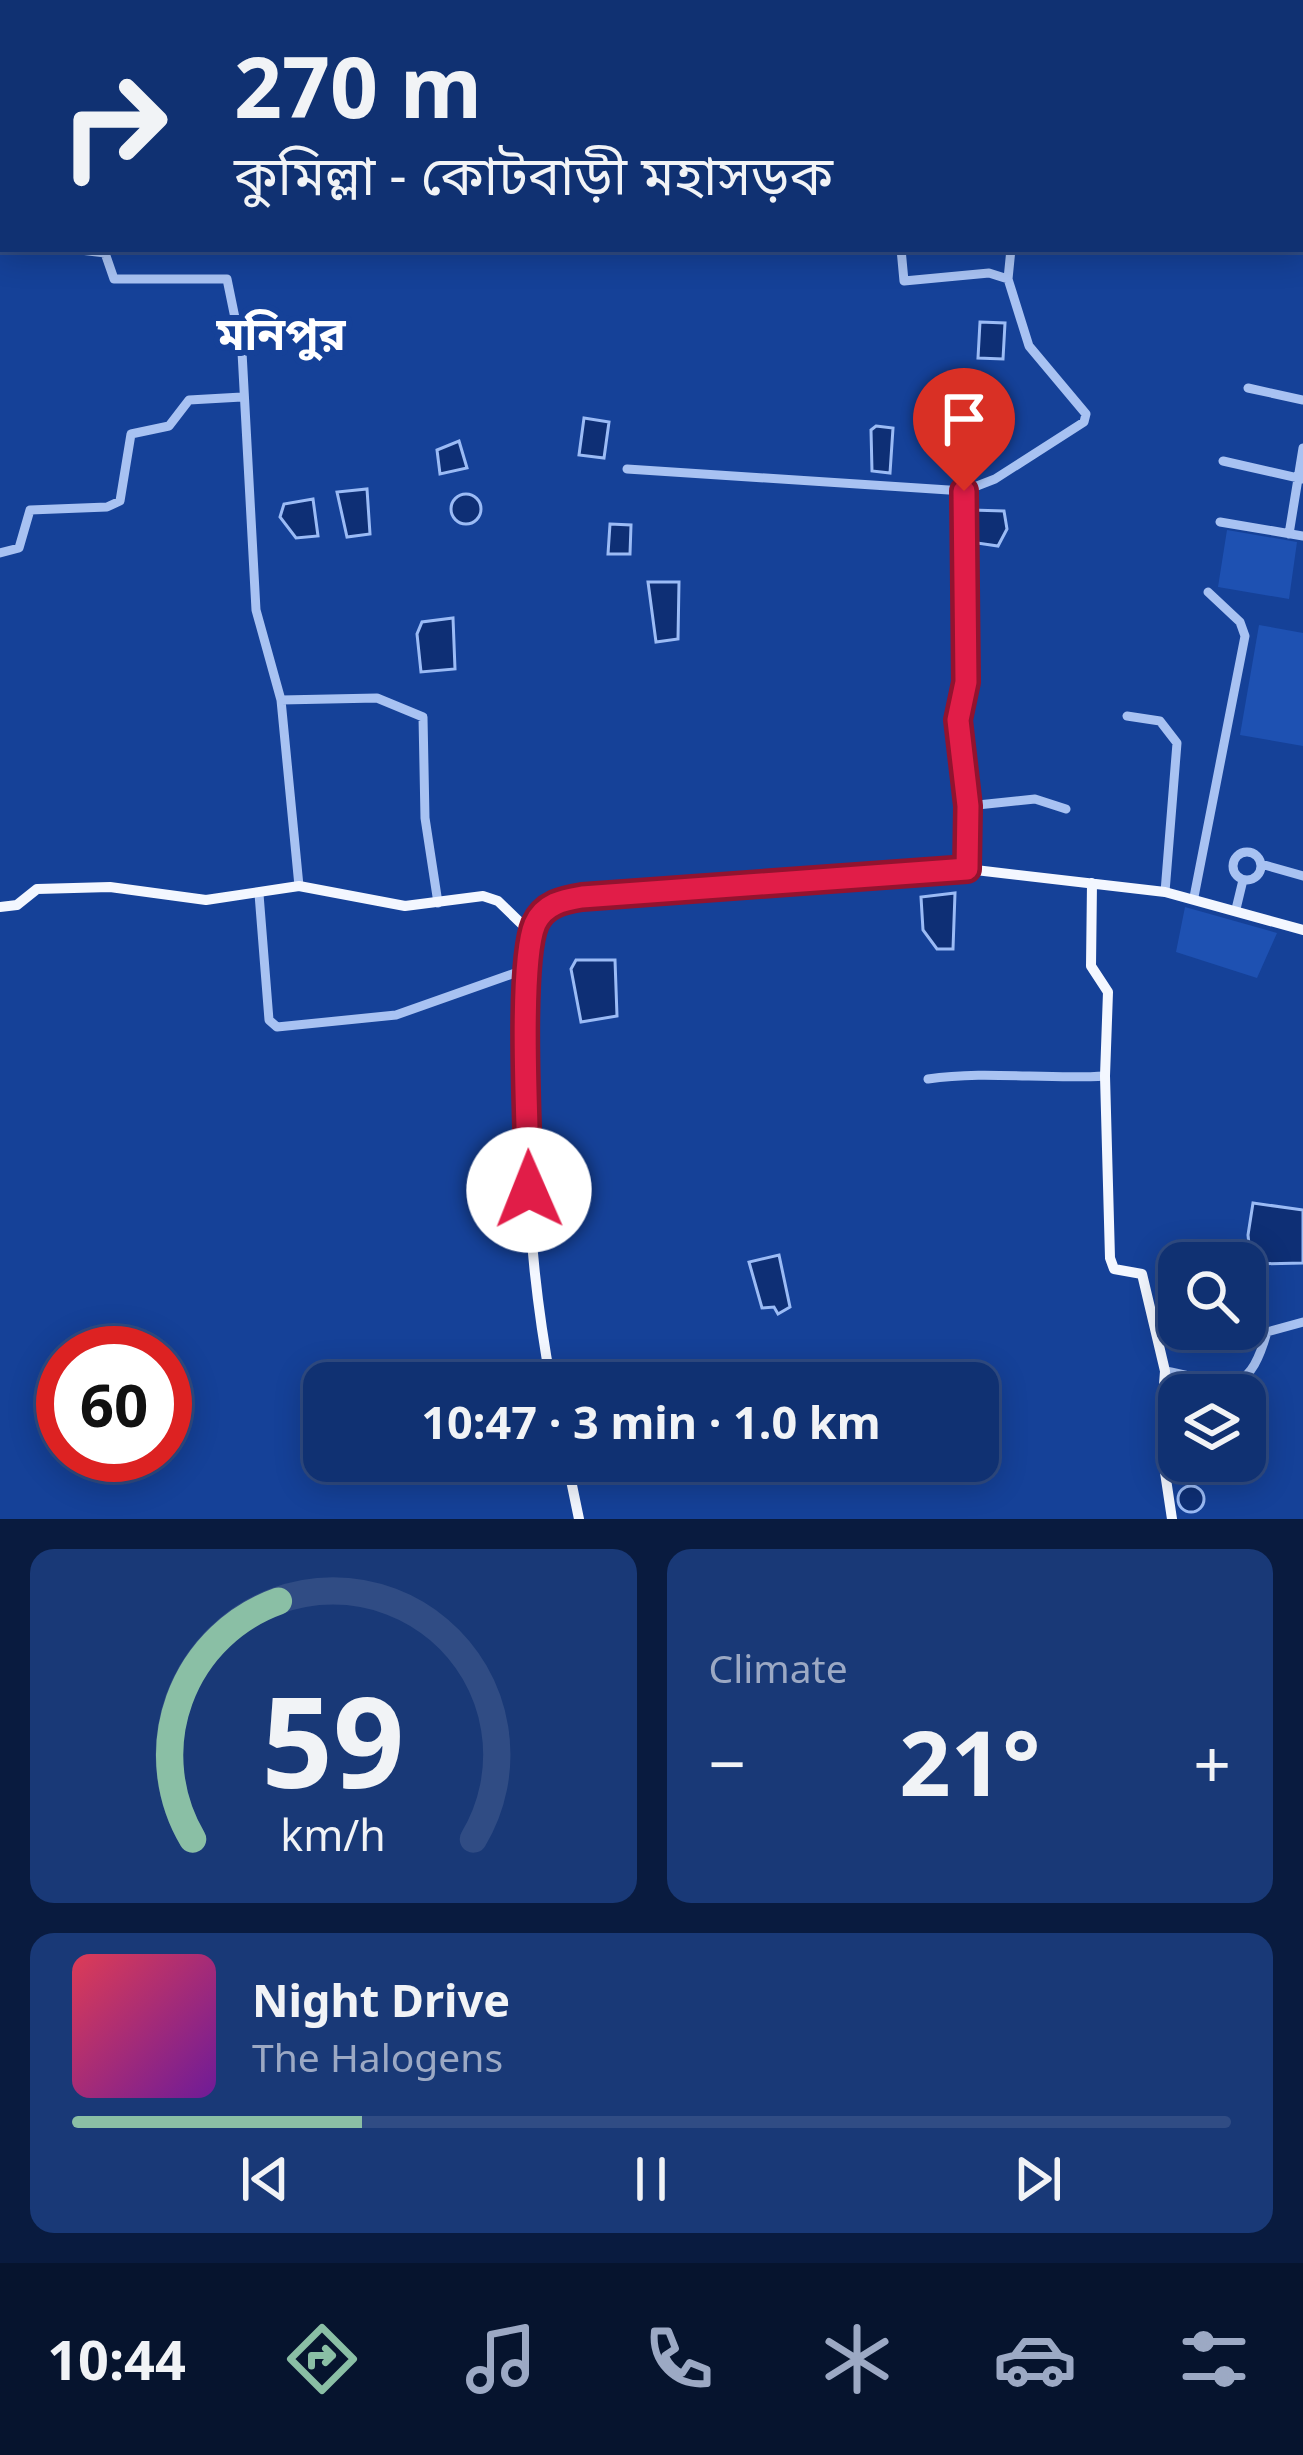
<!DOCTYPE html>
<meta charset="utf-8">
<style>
:root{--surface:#103172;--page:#193977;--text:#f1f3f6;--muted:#9ca9c4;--line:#304c84;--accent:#8abfa5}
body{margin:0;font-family:"Noto Sans","Noto Sans Bengali",sans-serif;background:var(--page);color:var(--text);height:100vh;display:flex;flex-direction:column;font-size:45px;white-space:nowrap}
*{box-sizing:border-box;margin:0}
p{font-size:39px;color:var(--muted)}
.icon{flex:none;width:66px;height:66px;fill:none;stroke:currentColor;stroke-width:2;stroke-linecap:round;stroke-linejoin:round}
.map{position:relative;height:1519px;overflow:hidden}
.drawer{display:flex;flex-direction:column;gap:30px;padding:30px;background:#091b3f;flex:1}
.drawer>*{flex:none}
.top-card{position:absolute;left:0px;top:0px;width:1305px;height:252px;box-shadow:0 6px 30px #0003,0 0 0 3px var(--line);background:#103172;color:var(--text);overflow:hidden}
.controls{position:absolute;left:1158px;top:1242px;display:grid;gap:24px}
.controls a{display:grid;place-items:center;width:108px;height:108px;border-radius:24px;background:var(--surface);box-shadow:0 6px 30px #0003,0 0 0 3px var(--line);font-size:60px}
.speed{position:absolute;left:36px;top:1326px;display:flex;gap:24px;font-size:60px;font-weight:700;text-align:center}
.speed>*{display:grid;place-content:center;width:156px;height:156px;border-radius:50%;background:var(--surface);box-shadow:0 6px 30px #0003,0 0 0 3px var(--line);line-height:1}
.speed .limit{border:18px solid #d22;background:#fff;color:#111}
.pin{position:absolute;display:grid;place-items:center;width:102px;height:102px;color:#fff;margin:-123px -51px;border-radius:50% 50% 50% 0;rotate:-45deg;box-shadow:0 0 12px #0007}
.pin .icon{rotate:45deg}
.me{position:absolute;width:132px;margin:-66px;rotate:359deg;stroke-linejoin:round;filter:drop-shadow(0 0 9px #0008)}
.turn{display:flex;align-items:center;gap:42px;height:252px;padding:0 36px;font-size:54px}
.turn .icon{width:156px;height:156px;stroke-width:2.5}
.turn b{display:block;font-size:84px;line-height:102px}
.big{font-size:90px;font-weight:700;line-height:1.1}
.drawer .card{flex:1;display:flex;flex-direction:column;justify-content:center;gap:18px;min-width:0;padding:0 42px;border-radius:24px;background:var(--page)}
.drawer .dial{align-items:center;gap:0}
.dial svg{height:312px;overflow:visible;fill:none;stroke:var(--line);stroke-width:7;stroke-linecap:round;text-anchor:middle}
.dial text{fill:var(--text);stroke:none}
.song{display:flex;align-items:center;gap:36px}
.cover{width:144px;height:144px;border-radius:18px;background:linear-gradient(135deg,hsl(350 70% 55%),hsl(280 70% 35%))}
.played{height:12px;border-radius:6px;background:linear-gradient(90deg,var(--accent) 25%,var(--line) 25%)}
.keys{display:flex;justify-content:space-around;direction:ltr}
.heat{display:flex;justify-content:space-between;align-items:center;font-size:66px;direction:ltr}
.drawer .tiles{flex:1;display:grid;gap:30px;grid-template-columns:1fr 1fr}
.card:last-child{grid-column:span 2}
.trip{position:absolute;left:303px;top:1362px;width:696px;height:120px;border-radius:24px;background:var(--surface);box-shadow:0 6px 30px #0003,0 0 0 3px var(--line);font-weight:700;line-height:120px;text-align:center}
.tabs{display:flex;height:192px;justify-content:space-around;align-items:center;background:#06142e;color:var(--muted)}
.tabs .icon{width:84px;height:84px}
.tabs .selected{color:var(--accent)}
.tabs b{font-size:54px;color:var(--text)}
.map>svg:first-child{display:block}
.green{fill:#1e51b2}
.water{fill:#0e2f75;stroke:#9bbbf5;stroke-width:3}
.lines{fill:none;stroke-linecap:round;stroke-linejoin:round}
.minor{stroke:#a8c2f2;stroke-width:9}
.major{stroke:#f3f7ff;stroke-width:10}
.route-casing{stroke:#92132f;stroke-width:30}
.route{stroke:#e11d48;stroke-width:21}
.labels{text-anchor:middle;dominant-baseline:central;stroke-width:12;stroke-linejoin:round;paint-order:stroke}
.district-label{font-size:45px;font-weight:bold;fill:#fff;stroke:#154198}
</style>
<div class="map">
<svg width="1303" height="1519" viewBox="0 0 1303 1519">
<rect width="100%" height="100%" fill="#154198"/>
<path class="green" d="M1227 530 1297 542 1289 599 1218 587Z
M1259 625 1303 633V746L1240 735Z
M1185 907 1277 933 1257 978 1176 952Z"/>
<path class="water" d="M980 322 1005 323 1003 359 978 358Z
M584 418 609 422 604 458 579 455Z
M876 426 893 428 890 473 872 471 871 430Z
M459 441 467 468 440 474 437 450Z
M367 489 370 534 347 537 337 492Z
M451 509a15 15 0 1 1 30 0a15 15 0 1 1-30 0Z
M313 499 318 536 296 538 280 517 284 504Z
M971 510 1004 511 1007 529 998 546 977 543Z
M610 524 631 525 630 554H608Z
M648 582H679L678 639 656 642Z
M453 618 455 669 421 672 417 634 422 622Z
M955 893 953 949H937L923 930 921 897Z
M576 960H615L617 1016 581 1022 571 969Z
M1253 1203 1303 1210V1263L1251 1264 1248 1235Z
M779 1255 790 1307 778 1314 774 1307 762 1308 749 1262Z
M1178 1499a13 13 0 1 1 26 0a13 13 0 1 1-26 0Z"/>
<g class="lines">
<path class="minor" d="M880 3V0
M1227 3V0
M0 86H3
M1302 172H1303
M0 191H3
M72 249 105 253 114 279H227L242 352 256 610 281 700 299 886
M901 249 904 281 989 273 1008 279 1029 346 1086 414 1084 422 995 479 964 491 966 682 958 720 968 806 967 869
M1008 279 1011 249
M1248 388 1303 400
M1223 461 1303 479
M627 469 964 491
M1220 522 1303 536
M1289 534 1303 448
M0 553 19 548 30 510 107 507 120 501 131 434 169 426 189 400 242 397
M281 700 377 698 423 717 425 818 438 903
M1127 716 1160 721 1177 743 1165 892
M968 806 1035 799 1066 809
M1233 866a14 14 0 1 1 28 0a14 14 0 1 1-28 0Z
M1261 864 1303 876
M259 894 269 1020 277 1027 396 1015 529 968
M1194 897 1245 636 1240 622 1208 592
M1236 909 1243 880
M928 1079C986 1070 1045 1080 1105 1076
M1165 1371C1228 1382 1247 1402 1267 1332L1303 1322"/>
<path class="major" d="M1092 883 1091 966 1108 992 1105 1076 1110 1258 1114 1269 1142 1274 1165 1371 1160 1439 1172 1519
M0 907 17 905 37 889 110 887 206 900 299 886 405 906 483 896 498 901 532 934
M551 1383C524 1238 520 1087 531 940 538 911 553 901 582 897L967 869 1165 892 1303 930
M567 1461 579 1519"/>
</g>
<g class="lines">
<g class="route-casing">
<path id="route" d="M529 1190C528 1136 518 964 535 924 544 904 563 900 582 897L967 869 968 806 958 720 966 682 964 491"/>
</g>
<use href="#route" class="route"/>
</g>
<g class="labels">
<g class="district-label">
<text x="281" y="332">মনিপুর</text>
</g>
</g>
</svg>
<div class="controls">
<a><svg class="icon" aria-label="search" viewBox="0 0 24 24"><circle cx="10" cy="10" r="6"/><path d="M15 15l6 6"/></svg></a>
<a><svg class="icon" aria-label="layers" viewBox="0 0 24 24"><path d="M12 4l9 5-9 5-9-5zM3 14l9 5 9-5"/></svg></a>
</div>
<div class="speed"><div class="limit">60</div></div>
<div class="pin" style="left:964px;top:491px;background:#d93025"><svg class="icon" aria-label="arrive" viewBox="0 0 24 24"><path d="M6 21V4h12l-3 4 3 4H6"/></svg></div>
<svg class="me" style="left:529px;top:1190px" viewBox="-20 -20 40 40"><circle r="19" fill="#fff"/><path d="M0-13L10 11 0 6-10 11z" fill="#e11d48"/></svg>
<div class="trip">10:47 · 3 min · 1.0 km</div>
<div class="top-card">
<div class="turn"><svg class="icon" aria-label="right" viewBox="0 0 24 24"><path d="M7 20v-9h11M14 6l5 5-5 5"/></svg><div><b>270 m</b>কুমিল্লা - কোটবাড়ী মহাসড়ক</div></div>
</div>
</div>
<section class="drawer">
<div class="tiles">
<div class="card dial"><svg viewBox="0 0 100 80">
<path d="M14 69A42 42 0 1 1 86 69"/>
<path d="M14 69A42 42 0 0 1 36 8" stroke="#8abfa5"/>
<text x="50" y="56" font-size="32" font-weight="700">59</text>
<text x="50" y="72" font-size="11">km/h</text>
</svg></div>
<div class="card"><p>Climate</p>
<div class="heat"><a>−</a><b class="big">21°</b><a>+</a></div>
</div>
<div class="card">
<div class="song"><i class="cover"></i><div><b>Night Drive</b><p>The Halogens</p></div></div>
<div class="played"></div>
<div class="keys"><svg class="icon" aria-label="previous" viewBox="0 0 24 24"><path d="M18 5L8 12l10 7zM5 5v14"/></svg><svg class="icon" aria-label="pause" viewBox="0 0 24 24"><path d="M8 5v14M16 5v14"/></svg><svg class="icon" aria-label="next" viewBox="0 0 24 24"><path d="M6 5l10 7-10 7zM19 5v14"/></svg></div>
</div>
</div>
</section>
<nav class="tabs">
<b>10:44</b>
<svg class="icon selected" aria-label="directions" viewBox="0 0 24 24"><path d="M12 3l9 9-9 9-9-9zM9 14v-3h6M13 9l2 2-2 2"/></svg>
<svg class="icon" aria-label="music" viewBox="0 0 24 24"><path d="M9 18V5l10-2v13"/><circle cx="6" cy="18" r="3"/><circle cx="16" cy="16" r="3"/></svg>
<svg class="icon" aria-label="phone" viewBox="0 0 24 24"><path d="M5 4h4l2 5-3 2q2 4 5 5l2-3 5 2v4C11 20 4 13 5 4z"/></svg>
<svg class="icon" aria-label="climate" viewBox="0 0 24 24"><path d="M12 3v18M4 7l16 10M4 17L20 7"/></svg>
<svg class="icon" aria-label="car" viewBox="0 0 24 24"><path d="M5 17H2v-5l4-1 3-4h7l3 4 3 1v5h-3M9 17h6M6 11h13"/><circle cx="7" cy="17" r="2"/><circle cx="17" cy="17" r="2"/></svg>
<svg class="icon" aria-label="filters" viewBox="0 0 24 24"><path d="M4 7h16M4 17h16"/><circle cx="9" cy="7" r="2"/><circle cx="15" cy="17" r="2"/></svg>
</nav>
